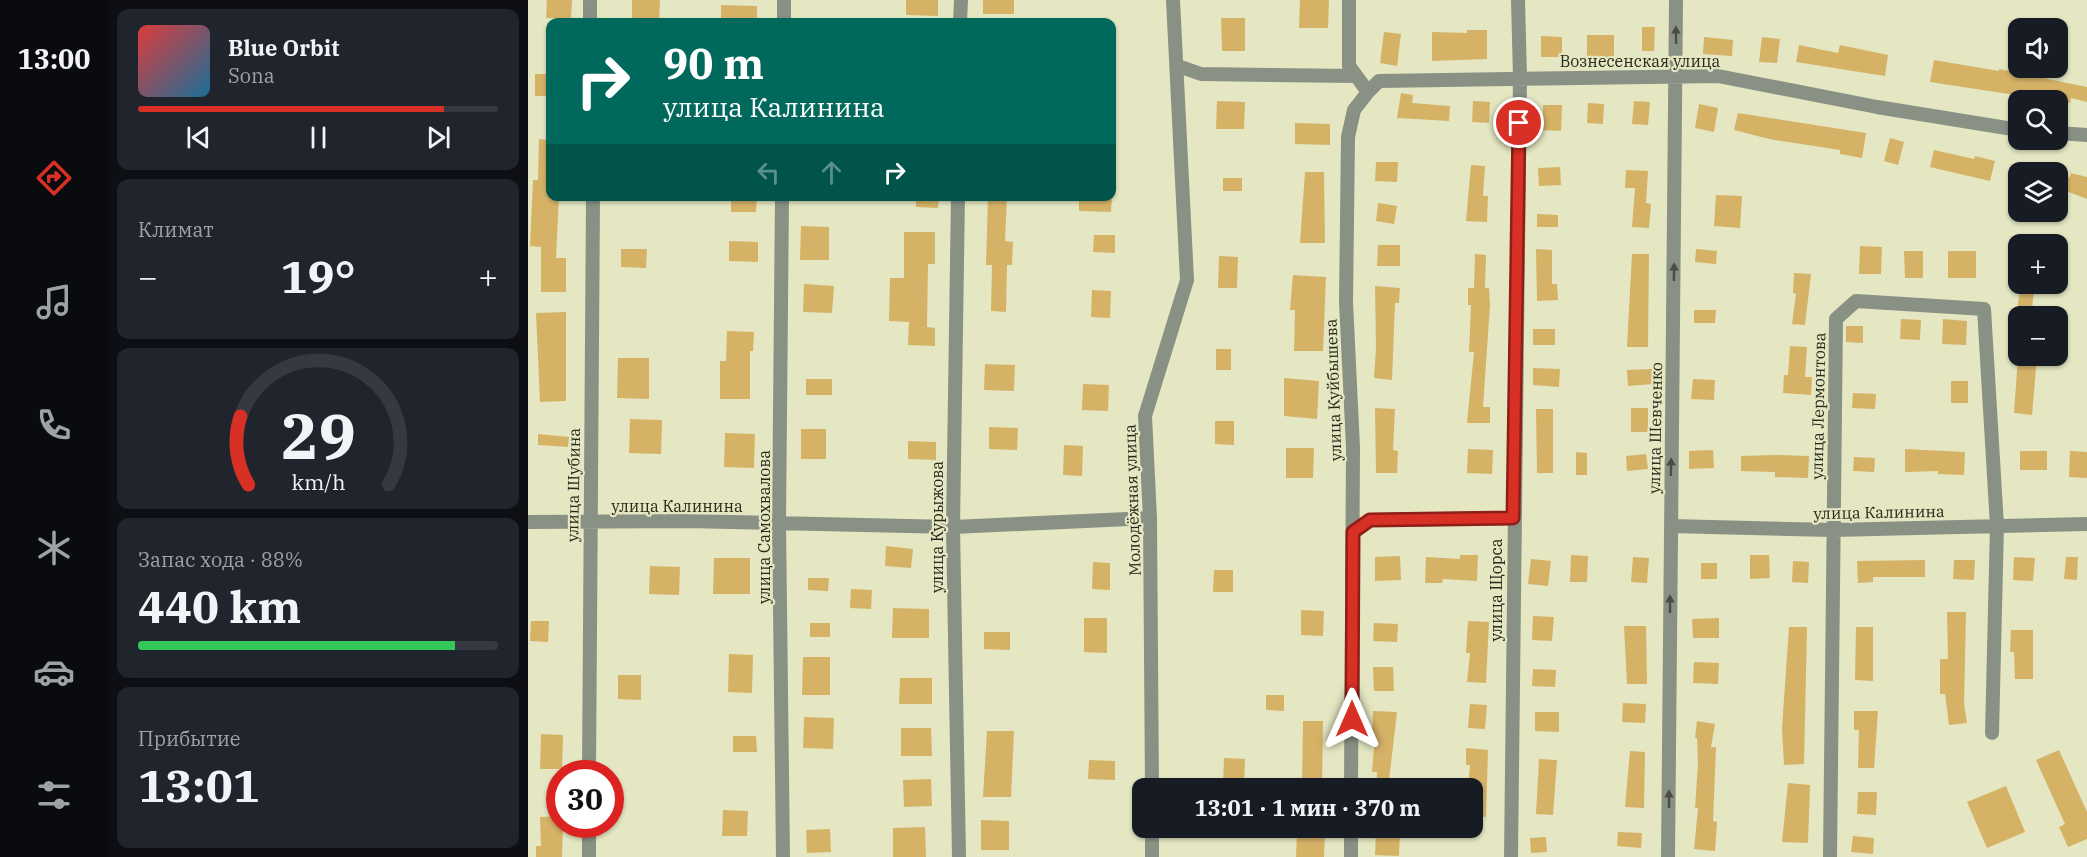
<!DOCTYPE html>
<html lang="ru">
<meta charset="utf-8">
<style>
:root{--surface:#171b24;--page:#20242c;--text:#f1f3f6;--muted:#9ea1a6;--line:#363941;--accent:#d93025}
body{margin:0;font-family:"IBM Plex Serif",serif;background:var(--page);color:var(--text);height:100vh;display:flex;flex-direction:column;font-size:22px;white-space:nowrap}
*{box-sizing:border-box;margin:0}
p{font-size:20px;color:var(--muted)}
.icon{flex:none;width:33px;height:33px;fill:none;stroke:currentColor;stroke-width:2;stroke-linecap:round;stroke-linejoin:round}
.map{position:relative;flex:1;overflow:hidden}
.drawer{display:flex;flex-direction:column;gap:9px;padding:9px;background:#0d0f14;width:420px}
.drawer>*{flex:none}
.top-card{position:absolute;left:18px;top:18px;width:570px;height:183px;border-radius:12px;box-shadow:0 2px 4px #0004;background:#00695c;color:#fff;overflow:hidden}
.tools{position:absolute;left:1480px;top:18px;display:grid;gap:12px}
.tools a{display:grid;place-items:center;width:60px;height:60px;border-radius:12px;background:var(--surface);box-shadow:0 2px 4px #0004;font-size:30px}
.speed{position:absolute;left:18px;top:760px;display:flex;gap:12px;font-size:30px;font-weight:700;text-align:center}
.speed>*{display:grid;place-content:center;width:78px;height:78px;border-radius:50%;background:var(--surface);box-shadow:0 2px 4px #0004;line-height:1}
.speed .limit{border:9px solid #d22;background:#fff;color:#111}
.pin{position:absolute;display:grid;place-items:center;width:51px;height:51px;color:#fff;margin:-26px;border:3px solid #fff;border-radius:50%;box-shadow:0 2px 6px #0007}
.me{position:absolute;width:66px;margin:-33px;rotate:0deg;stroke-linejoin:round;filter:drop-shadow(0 0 4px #0008)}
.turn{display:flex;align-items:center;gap:21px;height:126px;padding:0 18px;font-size:27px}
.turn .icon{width:78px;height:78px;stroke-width:2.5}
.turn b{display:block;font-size:42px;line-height:51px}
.lanes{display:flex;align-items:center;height:57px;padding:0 18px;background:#0003;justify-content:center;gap:30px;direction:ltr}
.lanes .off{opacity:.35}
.big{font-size:45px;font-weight:700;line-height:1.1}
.drawer .widget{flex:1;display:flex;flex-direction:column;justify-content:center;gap:9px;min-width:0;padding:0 21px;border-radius:12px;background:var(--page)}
.drawer .dial{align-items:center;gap:0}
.dial svg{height:156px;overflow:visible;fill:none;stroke:var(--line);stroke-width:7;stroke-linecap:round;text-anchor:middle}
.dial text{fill:var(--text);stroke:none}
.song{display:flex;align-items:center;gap:18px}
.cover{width:72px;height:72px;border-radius:9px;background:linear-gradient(135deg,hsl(0 70% 55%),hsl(200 70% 35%))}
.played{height:6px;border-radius:3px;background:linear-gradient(90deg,var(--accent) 85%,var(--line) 85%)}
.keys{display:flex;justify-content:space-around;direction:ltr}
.heat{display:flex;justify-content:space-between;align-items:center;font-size:33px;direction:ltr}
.charge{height:9px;border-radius:4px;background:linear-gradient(90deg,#34c759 88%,var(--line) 0)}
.trip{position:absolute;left:604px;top:778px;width:351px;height:60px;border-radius:12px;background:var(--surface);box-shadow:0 2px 4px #0004;font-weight:700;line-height:60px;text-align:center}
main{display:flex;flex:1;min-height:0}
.dock{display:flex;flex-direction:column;width:108px;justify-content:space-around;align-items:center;background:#090b0e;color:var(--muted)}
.dock .icon{width:42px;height:42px}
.dock .on{color:var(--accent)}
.dock b{font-size:27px;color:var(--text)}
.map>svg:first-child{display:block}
.building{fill:#d6b267}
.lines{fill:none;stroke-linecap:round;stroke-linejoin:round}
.minor{stroke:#889184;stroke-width:14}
.oneway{fill:#4a4d40}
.route-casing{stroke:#8d1f18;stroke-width:15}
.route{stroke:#d93025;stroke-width:10}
.labels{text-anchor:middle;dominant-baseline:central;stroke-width:4.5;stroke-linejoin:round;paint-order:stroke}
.street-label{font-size:16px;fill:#28291b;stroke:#e4e7c2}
</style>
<main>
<nav class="dock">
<b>13:00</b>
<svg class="icon on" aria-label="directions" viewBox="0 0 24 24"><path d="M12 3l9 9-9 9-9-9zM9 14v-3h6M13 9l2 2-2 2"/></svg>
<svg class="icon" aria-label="music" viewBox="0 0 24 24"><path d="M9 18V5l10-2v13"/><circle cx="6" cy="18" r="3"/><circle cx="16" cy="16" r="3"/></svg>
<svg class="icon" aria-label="phone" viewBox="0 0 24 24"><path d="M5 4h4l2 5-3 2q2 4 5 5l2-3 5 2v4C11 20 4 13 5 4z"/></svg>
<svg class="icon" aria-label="climate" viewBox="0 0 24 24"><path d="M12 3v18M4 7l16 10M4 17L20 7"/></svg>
<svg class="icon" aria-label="car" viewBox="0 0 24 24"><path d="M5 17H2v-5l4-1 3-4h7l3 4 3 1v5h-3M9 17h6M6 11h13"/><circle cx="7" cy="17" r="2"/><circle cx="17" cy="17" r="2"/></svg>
<svg class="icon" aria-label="filters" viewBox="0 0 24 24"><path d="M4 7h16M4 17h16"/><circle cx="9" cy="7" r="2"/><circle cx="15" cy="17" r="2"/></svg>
</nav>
<section class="drawer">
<div class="widget">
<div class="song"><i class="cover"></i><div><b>Blue Orbit</b><p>Sona</p></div></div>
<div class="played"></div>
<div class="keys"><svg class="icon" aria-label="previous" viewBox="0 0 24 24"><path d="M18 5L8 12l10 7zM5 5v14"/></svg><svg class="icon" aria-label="pause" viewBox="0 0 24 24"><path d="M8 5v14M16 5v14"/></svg><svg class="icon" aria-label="next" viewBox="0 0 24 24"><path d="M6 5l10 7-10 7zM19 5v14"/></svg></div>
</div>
<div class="widget"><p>Климат</p>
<div class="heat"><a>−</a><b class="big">19°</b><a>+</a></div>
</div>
<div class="widget dial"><svg viewBox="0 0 100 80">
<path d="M14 69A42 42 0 1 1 86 69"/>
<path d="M14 69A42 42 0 0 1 10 34" stroke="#d93025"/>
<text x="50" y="56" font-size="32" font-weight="700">29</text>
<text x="50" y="72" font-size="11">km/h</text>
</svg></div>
<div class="widget"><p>Запас хода · 88%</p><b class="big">440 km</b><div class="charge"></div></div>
<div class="widget"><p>Прибытие</p><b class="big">13:01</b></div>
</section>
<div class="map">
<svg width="1559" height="857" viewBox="0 0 1559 857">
<rect width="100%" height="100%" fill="#e4e7c2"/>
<path class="building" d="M19 0H44L43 19 18 18Z
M104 0H132L131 22H104Z
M378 0H410V16L378 15Z
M455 0H486V14H455Z
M772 0H801L800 28H771Z
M193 5 229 6V22H193Z
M693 18H717V51H694Z
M1114 27H1127L1126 51H1114Z
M939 30H959V59L904 61V32L939 33Z
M856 32 873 34 869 66 852 63Z
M1059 35H1086V60L1059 61Z
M1013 36 1034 37V57H1013Z
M1176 37 1205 40 1204 56 1175 54Z
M1234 37 1252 39 1249 63 1231 62Z
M1271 45 1310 53 1312 45 1360 55 1357 76 1268 62Z
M1406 60 1471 71V69L1559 87V102L1543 98 1542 103 1495 91 1494 96 1402 82Z
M7 74H22V96H7Z
M873 93 885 95 884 103 922 106 921 121 869 118Z
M689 101 717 102 716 129H688Z
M945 101 962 102 961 123 944 122Z
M1106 101 1122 102 1120 125 1104 124Z
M1060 103 1076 104 1075 124 1059 123Z
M1171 104 1190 108 1186 132 1167 128Z
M1015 105H1034L1033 131 1014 130Z
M1210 113 1338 133 1334 158 1312 154V150L1241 139 1206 130Z
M767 123 802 124V145L767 144Z
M1362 138 1376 142 1370 165 1356 161Z
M11 139 22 140V196H31L28 258H38V292H13V247L2 246 5 180H10Z
M1406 150 1446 159 1447 156 1467 161 1462 181 1402 167Z
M848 162H870L869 182 847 181Z
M943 165 957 166 955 196H960L959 222 938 221Z
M1032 167 1033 185 1011 186 1010 168Z
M1098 170 1120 171 1118 203 1123 204 1121 228 1104 227 1107 188H1097Z
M777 172H796L797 243H772Z
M1543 173 1559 177V199L1530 188V174L1542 177Z
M695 178H714V191H695Z
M1188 195 1214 196 1212 228 1186 226Z
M203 196H229L228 212H203Z
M388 196H411L410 208 388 207Z
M460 196H479L477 241 485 242 484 265H479L478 312 463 311 464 265H458Z
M551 196H584L583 212 551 211Z
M850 203 869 206 866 224 848 221Z
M1009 214 1030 215V227H1009Z
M273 226 301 227V260H272Z
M376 232H407V264H400L399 327 407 328V346L380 345 381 322 361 321 362 278H376Z
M566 235H587V253L565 252Z
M201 241 230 242V262L201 261Z
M850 245H872V266H849Z
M1332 246 1354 247 1353 274H1331Z
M93 249H119L118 268 93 267Z
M1008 249 1024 250V284H1029L1030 300 1009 301Z
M1168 249 1189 251 1188 264 1167 262Z
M1376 251H1395V278H1377Z
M1420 251H1448V278H1420Z
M947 254 958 255 957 288H961L962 305 955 407H962V423H939L946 352H941L943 305H940V288H946Z
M1104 254H1121L1120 347H1099Z
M691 256 710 257 709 288H690Z
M1266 273 1283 274 1277 325 1264 324 1268 294 1265 293Z
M765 275 798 277 795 351H766L767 310H762Z
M276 284 306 286 304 313 275 312Z
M1493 284H1507L1503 316H1488Z
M847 286 872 288 871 303H867L864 380 846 378 848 348Z
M564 290 583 291 582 318 563 317Z
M1166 310H1188L1187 323H1166Z
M38 312V401L12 402 8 313Z
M1373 319 1393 320 1392 340 1372 339Z
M1415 319 1439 321 1438 345 1414 344Z
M1318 326H1335V343L1318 342Z
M1005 329H1027V345H1005Z
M199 331 226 332 225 351H222V399H192V361H198Z
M1262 346 1279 347 1277 377H1284L1283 395 1255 393 1256 375H1260Z
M688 349H703V370H688Z
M1490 356H1509L1504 415 1486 413Z
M90 358H121V399L89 398Z
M457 364 487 365 486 391 456 390Z
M1005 368 1032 369 1031 387 1005 385Z
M1124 369 1125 384 1100 386 1099 370Z
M756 378 791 381 789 419 756 416Z
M278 379H304V395H278Z
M1165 379 1187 380 1186 400 1163 399Z
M1423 381H1440V403H1423Z
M555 384 581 385 580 411 554 410Z
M1325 393 1348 394 1347 409 1324 408Z
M847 408 867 409 865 450 870 451 869 473H848Z
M1103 408H1120V432H1103Z
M1008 409H1025V473H1009Z
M102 419 134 420 133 454 101 453Z
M687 421H706V445L687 444Z
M461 427 490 428 489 450 461 449Z
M273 429H298V459H273Z
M197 433 227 434 226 468 196 467Z
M10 434 41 437 40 447 10 445Z
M380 441 408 442V460L380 459Z
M536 445 555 446 554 476 535 475Z
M758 448H786L785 478H758Z
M940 449 965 450 964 474 939 473Z
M1377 449 1437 452 1436 475 1410 474V471L1377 472Z
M1185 450 1186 468 1161 469V451Z
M1492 451H1519V470H1492Z
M1542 451 1559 452V478L1541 477Z
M1048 452 1059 453V475H1048Z
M1118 454 1120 469 1099 471 1098 456Z
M1248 455 1281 456 1280 478 1247 477V472L1213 471V456Z
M1326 457 1347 458 1346 472 1325 471Z
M358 546 385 549 383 568 357 566Z
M932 555H950L949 581 915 579 914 583H897L898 557 932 559Z
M1043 555 1060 556 1059 582H1042Z
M1222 555H1241L1242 578 1222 579Z
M872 556 873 580 847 581V557Z
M1105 557 1121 558 1119 583 1103 582Z
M1486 557 1507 558 1505 581 1485 580Z
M1538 557H1550L1549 580 1536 579Z
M186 558H222V594H185Z
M1003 559 1023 561 1020 586 1000 584Z
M1397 560V577H1345V582L1330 583 1329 561Z
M1426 560H1447L1446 580 1425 579Z
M1265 561 1281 562 1280 583 1264 582Z
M565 562 582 563V590L564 589Z
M1173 563H1189V579H1173Z
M122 566 152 567 151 595 121 594Z
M686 570H705V592H685Z
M280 578H301L300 591 280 590Z
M323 589 344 590 343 609 322 608Z
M365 608 401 609V638H364Z
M773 610 796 611 795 636 773 635Z
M1419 612H1438L1436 704 1439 723 1421 725 1417 694H1412V659H1420Z
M1005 616 1026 617 1024 641 1004 640Z
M556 618H579V653L556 652Z
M1191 618V638H1165L1164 619Z
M3 621H21L20 642 2 641Z
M940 621 961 622 958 683 939 682 942 653H938Z
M282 623H302V637H282Z
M846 623 870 624 869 642 845 641Z
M1096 626H1118L1119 684H1099Z
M1261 627H1279L1276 764 1256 765 1254 728Z
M1328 627H1345V681L1327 680Z
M1483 630H1505V679H1487L1486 652H1482Z
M456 632H482V650L456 649Z
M201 654 225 655 224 693 200 692Z
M275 657H302V695H274Z
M1166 662 1191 663 1190 684 1165 683Z
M845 667H865L866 691H846Z
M1005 669 1028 670 1027 687 1004 686Z
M90 675H113V700L90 699Z
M372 678H404V704H371Z
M738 695H756V711L738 710Z
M1095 703 1118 704 1117 723 1094 722Z
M942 704 959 705 957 729 940 728Z
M845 711 869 712 860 789H848L849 772H844L847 734H844Z
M1326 711H1350L1346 768H1330L1331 730H1326Z
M1007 712H1031V732L1007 731Z
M276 717 306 718 305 749 275 748Z
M775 721H795L794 789H774Z
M1169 721 1187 724 1183 747H1188L1185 821 1189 822 1187 851 1166 849 1170 808H1167L1170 763 1169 738H1167Z
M373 728H403L404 756H373Z
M459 731H486L483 797H455Z
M13 734 35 735 34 769H12Z
M205 736H228L229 752H205Z
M938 748 960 750 958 817 945 816V789H940L942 765H938Z
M1531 750 1559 812V839L1540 847 1531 827 1537 824 1508 760Z
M1102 751 1117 752 1116 808 1097 807Z
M696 758 717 759 716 786 695 785Z
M1011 759 1029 760 1025 815 1008 814Z
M561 760 587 761V780L560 779Z
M403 779 404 806 376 807 375 780Z
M1260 783 1282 785 1280 843 1254 842Z
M1478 786 1497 832 1459 848 1439 802Z
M1330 792H1349L1348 815 1329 814Z
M195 810 220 811 219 836H194Z
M32 816V825H35L34 857H8V846H13L12 817Z
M453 820 481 821V850H453Z
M397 827 398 857H365V828Z
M302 829 303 852 279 853 278 830Z
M848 829 872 830 871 856 847 855Z
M769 831 797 832 796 857H768Z
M1090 832 1114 833 1113 848 1089 846Z
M1325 836 1346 838 1345 854 1323 852Z
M1018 837 1019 852 1003 853 1002 838Z"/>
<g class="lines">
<path class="minor" d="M62 0V22
M256 0V22
M821 0V66L840 92 826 110 820 137 818 302 825 447 823 789
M432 22 433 0
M650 66 673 74 828 76
M840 92 851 81 1190 76 1349 107 1491 130
M1530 133 1559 135
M254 196 251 523 255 857
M430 196 425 527 431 857
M0 522 159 521 425 527 622 518
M1143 526 1305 530 1559 524
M825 532 842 520 985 518
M61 774 65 196
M624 789 622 518 617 416 659 280 645 0
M61 825V857
M624 828V857
M823 857V828
M983 857 992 77 990 0
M1140 857 1148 0
M1302 857 1308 319 1328 301 1456 309 1469 526 1464 733"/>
</g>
<defs><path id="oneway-solid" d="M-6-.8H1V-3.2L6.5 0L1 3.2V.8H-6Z" transform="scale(1.5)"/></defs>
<g class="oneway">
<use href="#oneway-solid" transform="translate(1148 35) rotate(-91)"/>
<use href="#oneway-solid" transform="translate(1146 272) rotate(-89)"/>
<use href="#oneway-solid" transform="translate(1143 467) rotate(-89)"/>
<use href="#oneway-solid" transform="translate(1142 604) rotate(-90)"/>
<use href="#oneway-solid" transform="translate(1141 799) rotate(-90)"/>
</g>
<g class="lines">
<g class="route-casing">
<path id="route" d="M824 719 825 532 842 520 985 518 991 123"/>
</g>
<use href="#route" class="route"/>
</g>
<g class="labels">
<g class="street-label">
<text x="1112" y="61">Вознесенская улица</text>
<text transform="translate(805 390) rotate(-92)">улица Куйбышева</text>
<text transform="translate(1290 406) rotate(-89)">улица Лермонтова</text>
<text transform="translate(1127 428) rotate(-89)">улица Шевченко</text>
<text transform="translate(45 485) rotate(-89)">улица Шубина</text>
<text transform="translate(604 500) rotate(-92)">Молодёжная улица</text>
<text x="149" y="506">улица Калинина</text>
<text transform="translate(1351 512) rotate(-1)">улица Калинина</text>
<text transform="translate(236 527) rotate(-90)">улица Самохвалова</text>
<text transform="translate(409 527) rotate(-90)">улица Курыжова</text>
<text transform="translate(968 590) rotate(-90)">улица Щорса</text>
</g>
</g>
</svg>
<div class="tools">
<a><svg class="icon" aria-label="sound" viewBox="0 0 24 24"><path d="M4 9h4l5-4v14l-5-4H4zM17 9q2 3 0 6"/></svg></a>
<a><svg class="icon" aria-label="search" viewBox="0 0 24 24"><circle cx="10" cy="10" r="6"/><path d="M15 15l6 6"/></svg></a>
<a><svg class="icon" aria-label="layers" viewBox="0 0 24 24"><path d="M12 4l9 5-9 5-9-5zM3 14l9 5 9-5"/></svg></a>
<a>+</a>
<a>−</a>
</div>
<div class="speed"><div class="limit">30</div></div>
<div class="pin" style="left:991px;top:123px;background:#d93025"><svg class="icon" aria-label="arrive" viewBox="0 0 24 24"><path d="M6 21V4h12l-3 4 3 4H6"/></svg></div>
<svg class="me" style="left:824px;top:719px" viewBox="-20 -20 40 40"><path d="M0-17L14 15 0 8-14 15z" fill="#d93025" stroke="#fff" stroke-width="4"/></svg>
<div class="trip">13:01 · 1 мин · 370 m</div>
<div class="top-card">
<div class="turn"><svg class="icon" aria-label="right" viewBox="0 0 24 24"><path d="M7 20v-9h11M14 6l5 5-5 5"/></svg><div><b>90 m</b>улица Калинина</div></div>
<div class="lanes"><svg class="icon off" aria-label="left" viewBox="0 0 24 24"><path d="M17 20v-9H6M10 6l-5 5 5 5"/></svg><svg class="icon off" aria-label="ahead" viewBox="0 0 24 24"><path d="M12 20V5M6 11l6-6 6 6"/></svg><svg class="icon" aria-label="right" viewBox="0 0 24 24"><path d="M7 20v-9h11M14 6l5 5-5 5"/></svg></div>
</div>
</div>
</main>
